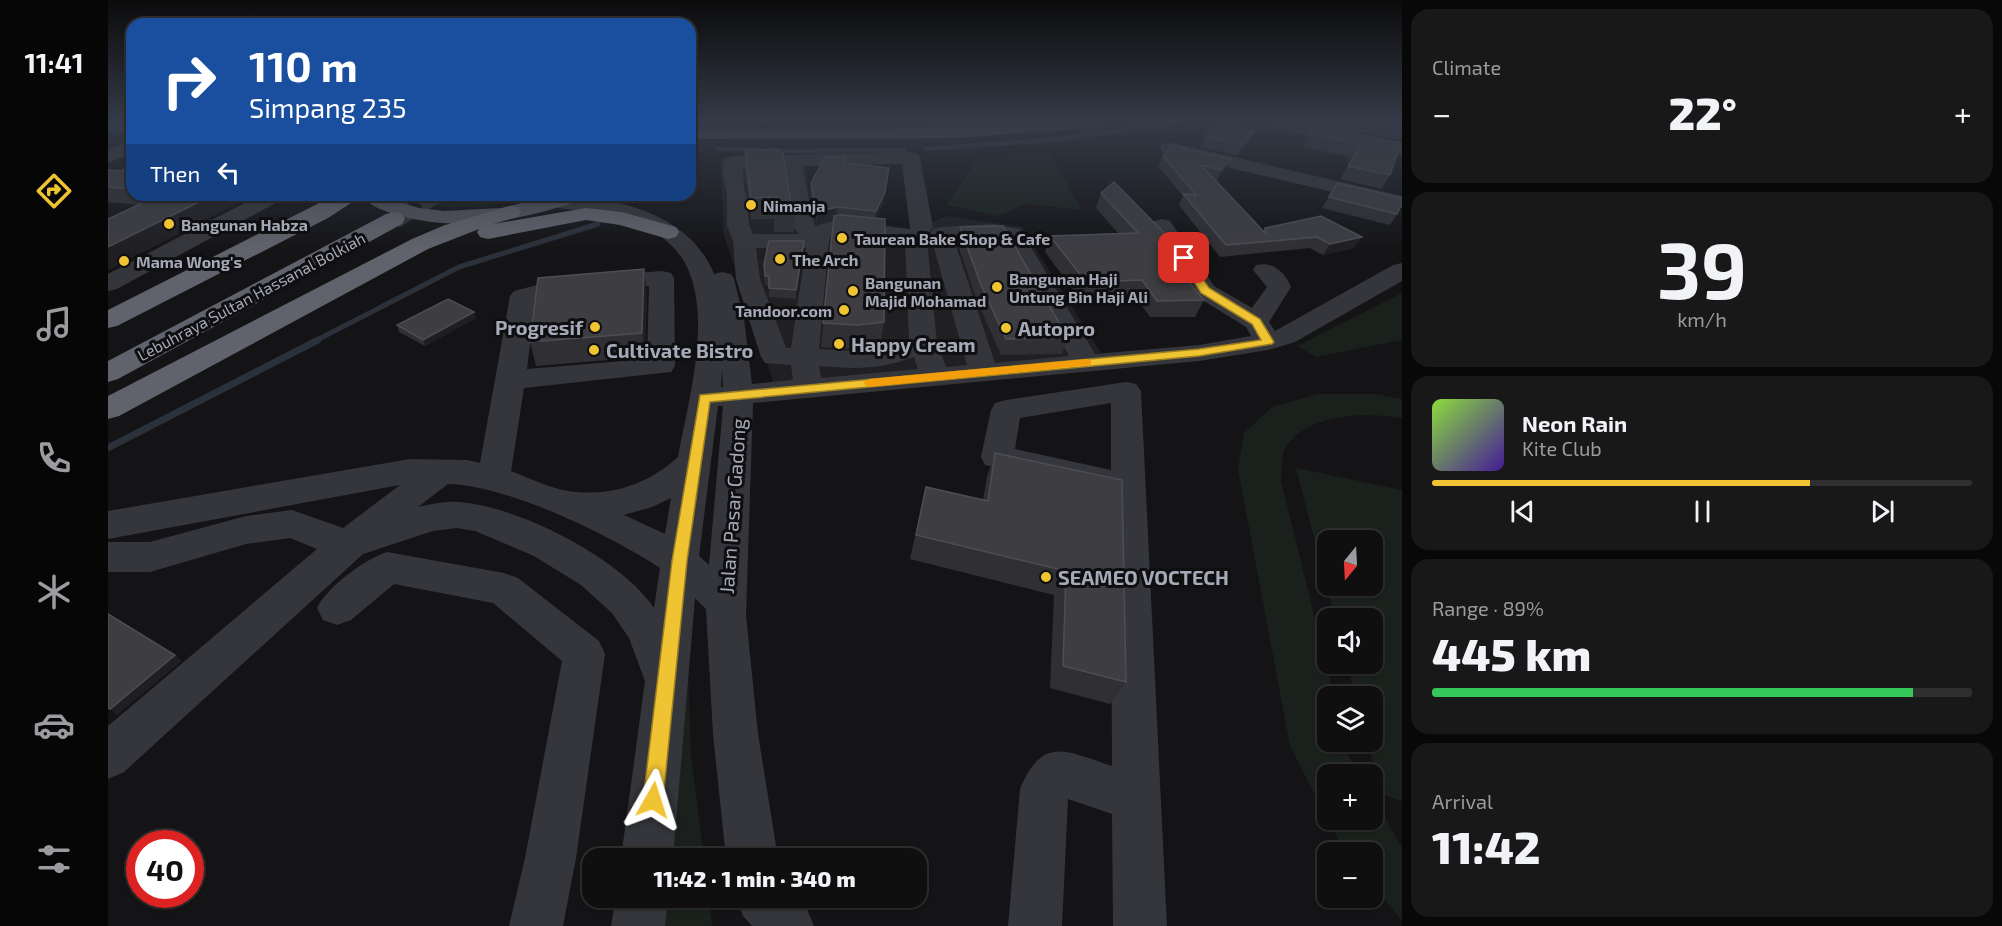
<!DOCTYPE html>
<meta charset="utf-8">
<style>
:root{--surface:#0f0f10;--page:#181819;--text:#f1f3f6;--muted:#9b9c9f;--line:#2f2f30;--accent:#f0c332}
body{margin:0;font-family:"Exo 2",sans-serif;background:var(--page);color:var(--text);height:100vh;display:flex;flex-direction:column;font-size:22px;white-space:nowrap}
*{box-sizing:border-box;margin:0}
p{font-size:20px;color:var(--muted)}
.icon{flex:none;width:33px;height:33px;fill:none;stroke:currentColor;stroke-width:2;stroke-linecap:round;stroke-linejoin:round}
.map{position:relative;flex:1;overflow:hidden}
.details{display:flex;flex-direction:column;gap:9px;padding:9px;background:#080809;width:600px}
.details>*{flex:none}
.top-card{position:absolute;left:18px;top:18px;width:570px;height:183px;border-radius:18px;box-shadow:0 2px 4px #0004,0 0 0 2px var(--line);background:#1a4fa0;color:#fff;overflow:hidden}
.needle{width:39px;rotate:198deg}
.fabs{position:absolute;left:1209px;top:530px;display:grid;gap:12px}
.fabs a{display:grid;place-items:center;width:66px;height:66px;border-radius:12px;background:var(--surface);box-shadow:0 2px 4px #0004,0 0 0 2px var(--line);font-size:30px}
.speed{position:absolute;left:18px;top:830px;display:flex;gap:12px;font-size:30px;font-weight:700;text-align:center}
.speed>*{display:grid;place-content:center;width:78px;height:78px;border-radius:50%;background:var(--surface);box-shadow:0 2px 4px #0004,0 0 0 2px var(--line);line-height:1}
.speed .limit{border:9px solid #d22;background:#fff;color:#111}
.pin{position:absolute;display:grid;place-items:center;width:51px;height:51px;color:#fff;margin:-26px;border-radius:12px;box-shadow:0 3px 9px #0006}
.me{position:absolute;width:66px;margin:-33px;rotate:6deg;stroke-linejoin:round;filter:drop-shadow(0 0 4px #0008)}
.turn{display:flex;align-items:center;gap:21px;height:126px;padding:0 24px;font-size:27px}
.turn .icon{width:78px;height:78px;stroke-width:2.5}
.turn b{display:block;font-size:42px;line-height:51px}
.then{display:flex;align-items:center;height:57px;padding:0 24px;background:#0003;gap:12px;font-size:22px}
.big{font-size:45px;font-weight:800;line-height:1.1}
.details .card{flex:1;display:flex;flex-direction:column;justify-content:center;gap:9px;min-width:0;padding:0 21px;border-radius:18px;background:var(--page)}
.details .dial{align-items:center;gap:0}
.dial b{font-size:78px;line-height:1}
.song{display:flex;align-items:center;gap:18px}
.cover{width:72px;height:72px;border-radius:9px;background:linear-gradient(135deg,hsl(90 70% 55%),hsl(260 70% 35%))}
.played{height:6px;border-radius:3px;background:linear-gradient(90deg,var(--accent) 70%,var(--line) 70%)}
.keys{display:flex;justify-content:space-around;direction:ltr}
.heat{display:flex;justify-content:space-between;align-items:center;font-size:33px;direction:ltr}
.charge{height:9px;border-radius:4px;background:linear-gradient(90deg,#34c759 89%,var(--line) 0)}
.trip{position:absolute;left:474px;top:848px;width:345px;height:60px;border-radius:18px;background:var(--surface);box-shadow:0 2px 4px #0004,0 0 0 2px var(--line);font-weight:800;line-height:60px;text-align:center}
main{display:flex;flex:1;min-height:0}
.tabs{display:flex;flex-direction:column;width:108px;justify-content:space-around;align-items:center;background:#060606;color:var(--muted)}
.tabs .icon{width:42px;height:42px}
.tabs .on{color:var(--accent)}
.tabs b{font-size:27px;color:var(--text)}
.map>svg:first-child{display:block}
.built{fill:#202023}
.green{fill:#1a211c;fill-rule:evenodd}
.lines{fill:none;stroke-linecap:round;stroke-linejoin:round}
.stream-far2{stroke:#2b313a;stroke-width:4.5}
.stream-far1{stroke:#2b313a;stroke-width:5}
.stream{stroke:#2b313a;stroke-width:7}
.highway-tunnel{stroke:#313236;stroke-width:20;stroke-dasharray:20 10;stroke-linecap:butt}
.minor{fill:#35363b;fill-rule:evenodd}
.major{fill:#51525a;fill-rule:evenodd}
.highway{fill:#61636c;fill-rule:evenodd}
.wall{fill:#303034}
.shaded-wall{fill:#1f1f22}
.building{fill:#3d3d42;stroke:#4d4e54;stroke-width:1.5}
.route{fill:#f0c332;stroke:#9c7f20;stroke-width:1.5}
.slow{fill:#f59e0b}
.poi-dot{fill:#f0c332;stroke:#0f0f11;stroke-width:2}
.labels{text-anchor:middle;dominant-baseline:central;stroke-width:6;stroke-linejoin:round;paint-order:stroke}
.far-poi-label{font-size:16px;font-weight:bold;fill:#a6a9b6;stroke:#0f0f11;text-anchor:start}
.far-street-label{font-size:16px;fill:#a6a9b6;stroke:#0f0f11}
.poi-label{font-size:20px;font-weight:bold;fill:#a6a9b6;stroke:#0f0f11;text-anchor:start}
.street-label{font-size:20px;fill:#a6a9b6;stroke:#0f0f11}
</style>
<main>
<nav class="tabs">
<b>11:41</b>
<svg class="icon on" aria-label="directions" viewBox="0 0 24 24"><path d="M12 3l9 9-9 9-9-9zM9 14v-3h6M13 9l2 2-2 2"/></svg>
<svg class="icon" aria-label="music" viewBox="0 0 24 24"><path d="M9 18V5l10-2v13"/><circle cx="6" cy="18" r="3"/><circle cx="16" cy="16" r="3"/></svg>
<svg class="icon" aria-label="phone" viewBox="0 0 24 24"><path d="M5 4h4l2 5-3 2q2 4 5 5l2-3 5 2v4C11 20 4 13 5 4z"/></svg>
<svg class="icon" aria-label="climate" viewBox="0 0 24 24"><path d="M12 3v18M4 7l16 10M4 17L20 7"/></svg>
<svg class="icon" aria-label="car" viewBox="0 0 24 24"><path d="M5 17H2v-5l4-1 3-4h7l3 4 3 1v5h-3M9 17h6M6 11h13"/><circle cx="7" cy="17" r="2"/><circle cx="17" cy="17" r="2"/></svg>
<svg class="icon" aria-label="filters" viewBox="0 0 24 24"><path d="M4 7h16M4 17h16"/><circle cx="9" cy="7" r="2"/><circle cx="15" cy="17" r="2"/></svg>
</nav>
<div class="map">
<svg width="1294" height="926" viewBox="0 0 1294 926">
<rect width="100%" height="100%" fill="#141416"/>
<path class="built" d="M696 156 704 217 803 229 840 216 914 227 993 353 667 387 616 236 612 159Z"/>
<path class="green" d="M941 153 974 210 918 204 890 216 839 205 870 159Z
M287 195H427C384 208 329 214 287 195Z
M1294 293V340L1208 357 1189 346Z
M1209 394H1267L1294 399V418C1258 412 1199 413 1177 448 1173 456 1174 472 1173 481L1226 696H1220V741H1237L1240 755 1251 774H1220L1219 818 1182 746 1130 469 1136 433 1164 407Z
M1188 468 1294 490V801L1273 794 1259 741H1264V696H1247L1239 663H1264V618H1227ZM1220 540H1264V585H1220Z
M580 673 583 756 596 858H559Z
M1265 798 1294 847V921L1265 885 1264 852H1237L1220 819H1264Z
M557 897H601L604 926H555Z"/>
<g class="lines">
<path class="stream-far2" d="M610 149 651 150
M818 149 954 139 1067 122
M663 151 797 150"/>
<path class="stream-far1" d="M207 341 351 267 490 224"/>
<path class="stream" d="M0 448 210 340"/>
<path class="highway-tunnel" d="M286 219 325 195"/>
<path class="minor" d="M0 122 24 124V134L0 132Z
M1165 122H1189L1294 143V155L1166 128Z
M24 140V153L0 163V150Z
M1061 142 1294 196V208L1054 152 1052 148 1054 144Z
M803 152 810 154 812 158 825 227 819 236 820 251 829 344 838 367 859 365 822 234 825 229 833 227 884 224 912 229 987 354 1091 345 1143 336 1138 327 1088 296 1043 226 1046 221 1054 219 1062 221 1106 286 1144 308 1159 287 1145 270 1148 265C1165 261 1177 272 1183 287L1161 322 1167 331 1285 265 1294 263V281L1187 342 1160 350 1091 361 645 403 638 615 650 734 670 858H618L605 734 598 609 587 598 565 858H513L537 681 521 638 504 613 473 585 426 556 367 531 349 528 325 531 255 554 16 772 0 779V726L209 549 182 538 138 544 42 572H0V542H42L138 516 184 510 235 528 292 485 0 539V511L302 459 359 460 372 463 402 296 406 291 452 279 554 271 563 273 566 278 567 366 563 372 416 388 403 471C421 478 441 488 460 491 502 497 539 485 570 457 580 402 604 320 579 267 568 244 546 230 524 220 497 209 470 213 443 206L440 202 443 198C455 195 467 196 480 198 529 203 586 223 606 274L614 272 623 274 626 279 636 319 644 384 685 380 683 365 657 363 653 357 628 279 625 241 619 225V192C615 184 613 165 618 158L625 156ZM794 164 802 229 728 220 708 226 706 224 694 166ZM669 167 677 172 684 226 691 234H645L641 225 638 194 636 190 635 168ZM730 234 797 241 801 340C763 353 750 352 711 349L721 241 723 236ZM884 238 896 239 961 356 887 363 846 240ZM648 248H698L683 348H678L652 279ZM541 286 539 359 419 369 427 301 453 293ZM806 357 810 369 713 378 711 366C749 369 770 370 806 357ZM614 369 615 387H613ZM610 406H615L601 565 591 556ZM340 484C399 485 502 535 552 568L546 608C513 558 410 506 351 502 338 501 323 504 310 507ZM563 498 557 534 516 515 544 507Z
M152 195 176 196 173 200 9 289 0 291V274Z
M1018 382 1028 384 1033 391 1059 926H1005L1004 814 960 799 954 926H900L912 789C935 734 959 752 1004 766L1003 495 877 465 873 457 883 410 887 403 898 400ZM1003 403V470L907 449 912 418Z
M279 552 396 573 410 578 491 641 497 654 468 858 455 926H401L417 858 454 661 385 603 286 584 243 620 229 625 215 620 209 608C219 587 257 559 279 552Z
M508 897H560L557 926H503Z
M628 897H689L698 907 706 926H644L635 916Z"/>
<path class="major" d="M919 122H996L988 127 850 138 582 139V129C695 129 807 131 919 122Z
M253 195H278L292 202 311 208 336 211 393 208 448 195H479L476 199C416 220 351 233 289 215 277 211 260 206 253 195Z"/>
<path class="highway" d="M227 195H252L249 199 220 218 9 326 0 328V310Z
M402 206 410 207 413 212 410 217 385 224 478 208 514 212 568 227 571 232 568 237 560 239 512 225 478 220 380 239 372 237 369 232 371 229 320 249 11 416 0 419V396L304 239 337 225Z
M286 212 294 214 297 219 294 224 10 379 0 382V361L278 214Z"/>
</g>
<path class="wall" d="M1209 122H1294V135L1291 140 1209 124Z
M1207 125 1293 143 1282 175 1273 189 1232 179 1245 158 1195 147Z
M1097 137 1142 141 1130 156 1093 147Z
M637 150 687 210 686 232H666V219H643L637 170Z
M1081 152 1118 169 1108 181 1155 231 1157 228 1213 216 1246 248 1215 255 1202 248 1112 257 1071 205 1075 196 1050 166 1055 156Z
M737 157V163L776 203 768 218 776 322 772 346 747 349 713 347 726 218 709 223 702 194 703 183Z
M24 168V195H135L137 199 0 270V219L31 205 0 202V170L14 171Z
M1229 183 1289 214 1282 225 1214 208Z
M993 193 1077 256 1070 270 1096 300 1087 317H1042L1027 296 972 299 937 252 942 236 1010 233 988 208Z
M852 227 960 338 954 354 893 355 869 301 849 242Z
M696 241 688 299 661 297V285H657L656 264Z
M539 292 537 357 428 366 422 342Z
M368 318 317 346 291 332 289 325Z
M887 453 1014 480 1018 682 1002 704 942 688 946 595 802 559 818 487 875 500 879 477Z"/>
<path class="shaded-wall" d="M1147 131 1142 141 1130 156 1134 145Z
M1123 159 1118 169 1108 181 1113 170Z
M781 168 776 203 766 222 768 211Z
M105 195H135L137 199 0 270V247Z
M729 207 728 218 709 223V212Z
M1254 237 1246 248 1215 255 1222 244Z
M696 241 695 250 688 299V290Z
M536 269 539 292 537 357 534 333Z
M366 312 368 318 317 346 315 340Z
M67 655 74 661 9 715 2 709Z"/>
<path class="building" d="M1257 122H1294V129Z
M1111 123 1147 131 1134 145 1097 137Z
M1207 125 1293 143 1282 175 1240 166 1253 145 1202 134Z
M1064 145 1078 148 1081 152 1084 150 1123 159 1113 170 1093 165 1158 234 1157 228 1213 216 1254 237 1222 244 1209 237 1118 245 1075 194 1088 195 1055 156Z
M669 149 675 153 683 205 687 210H666L670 197 643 198 637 150Z
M717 157H737L736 163 781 168 777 192 768 211 729 207 709 212 703 183Z
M17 168H24V189L0 187V170L14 171Z
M1006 182 1073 250 1077 256H1058L1096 300 1049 301 1034 280 978 282 942 236 1030 233 993 193Z
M1229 183 1294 198V203L1289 214 1221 197Z
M51 195H105L0 247V219Z
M732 215 777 219 776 322 749 325 715 323 726 216Z
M895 226 960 338 898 339 873 285 852 227Z
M661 241H696L688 290 661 288V276H657L656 264Z
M536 269 534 333 422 342 430 278Z
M340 299 366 312 315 340 289 325Z
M887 453 1014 480 1018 682 955 666 958 571 808 535 818 487 880 501Z
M0 614 67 655 2 709 0 708Z"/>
<linearGradient id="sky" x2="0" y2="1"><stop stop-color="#0b0b0c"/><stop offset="0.48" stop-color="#343a47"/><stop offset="1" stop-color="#343a47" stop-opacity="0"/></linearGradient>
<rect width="1294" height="252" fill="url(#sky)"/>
<path class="route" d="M1072 256H1079L1101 288 1152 319 1166 342 1164 344 1091 356 602 402 579 561 555 800 552 807 545 810 538 807 535 800 564 561 592 395 1091 349 1153 340 1144 324 1093 293 1071 258Z"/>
<path class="slow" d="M979 359 983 360V365L761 387 755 383 761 379Z"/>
<g class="poi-dot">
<circle cx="643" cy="205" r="6"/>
<circle cx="61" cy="224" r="6"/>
<circle cx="734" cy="238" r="6"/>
<circle cx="672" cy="259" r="6"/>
<circle cx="16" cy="261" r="6"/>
<circle cx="889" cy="287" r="6"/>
<circle cx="745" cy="291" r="6"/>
<circle cx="736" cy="310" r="6"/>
<circle cx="487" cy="327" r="6"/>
<circle cx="898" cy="328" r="6"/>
<circle cx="731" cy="344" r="6"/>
<circle cx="486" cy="350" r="6"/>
<circle cx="938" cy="577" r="6"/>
</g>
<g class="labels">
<g class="far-poi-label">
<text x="655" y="205">Nimanja</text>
<text x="73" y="224">Bangunan Habza</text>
<text x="746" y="238">Taurean Bake Shop &amp; Cafe</text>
<text x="684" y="259">The Arch</text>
<text x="28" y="261">Mama Wong's</text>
<text x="901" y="278">Bangunan Haji<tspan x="901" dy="18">Untung Bin Haji Ali</tspan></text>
<text x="757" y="282">Bangunan<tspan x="757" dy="18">Majid Mohamad</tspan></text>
<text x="724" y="310" text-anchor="end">Tandoor.com</text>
</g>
<g class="far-street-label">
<text transform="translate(143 296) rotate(-28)">Lebuhraya Sultan Hassanal Bolkiah</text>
</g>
<g class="poi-label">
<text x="475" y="327" text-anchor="end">Progresif</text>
<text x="910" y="328">Autopro</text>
<text x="743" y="344">Happy Cream</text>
<text x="498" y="350">Cultivate Bistro</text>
<text x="950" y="577">SEAMEO VOCTECH</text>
</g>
<g class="street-label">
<text transform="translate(624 506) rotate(-86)">Jalan Pasar Gadong</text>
</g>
</g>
</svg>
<div class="fabs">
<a><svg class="needle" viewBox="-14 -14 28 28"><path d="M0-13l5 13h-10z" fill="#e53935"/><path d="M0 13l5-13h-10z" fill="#9b9c9f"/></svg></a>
<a><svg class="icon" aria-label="sound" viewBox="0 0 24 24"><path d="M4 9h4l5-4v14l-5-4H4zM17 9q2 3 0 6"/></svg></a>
<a><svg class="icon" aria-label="layers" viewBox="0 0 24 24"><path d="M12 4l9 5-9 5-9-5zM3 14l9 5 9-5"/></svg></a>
<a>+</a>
<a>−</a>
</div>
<div class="speed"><div class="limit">40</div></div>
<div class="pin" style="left:1076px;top:258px;background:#d93025"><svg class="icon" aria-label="arrive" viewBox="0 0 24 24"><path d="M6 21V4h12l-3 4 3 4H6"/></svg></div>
<svg class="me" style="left:545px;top:800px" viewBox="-20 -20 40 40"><path d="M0-17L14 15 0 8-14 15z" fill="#f0c332" stroke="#fff" stroke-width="4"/></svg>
<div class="trip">11:42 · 1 min · 340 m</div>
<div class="top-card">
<div class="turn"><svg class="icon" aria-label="right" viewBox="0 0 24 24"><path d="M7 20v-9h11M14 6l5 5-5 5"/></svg><div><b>110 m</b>Simpang 235</div></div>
<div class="then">Then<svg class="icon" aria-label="left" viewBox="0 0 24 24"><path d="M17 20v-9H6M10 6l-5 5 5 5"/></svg></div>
</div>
</div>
<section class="details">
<div class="card"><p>Climate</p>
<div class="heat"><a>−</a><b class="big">22°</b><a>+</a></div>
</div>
<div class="card dial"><b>39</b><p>km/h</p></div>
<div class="card">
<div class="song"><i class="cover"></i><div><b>Neon Rain</b><p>Kite Club</p></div></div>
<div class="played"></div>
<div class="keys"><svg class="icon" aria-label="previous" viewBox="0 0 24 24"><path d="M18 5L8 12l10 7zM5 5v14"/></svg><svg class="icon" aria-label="pause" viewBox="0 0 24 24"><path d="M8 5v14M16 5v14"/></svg><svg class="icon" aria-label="next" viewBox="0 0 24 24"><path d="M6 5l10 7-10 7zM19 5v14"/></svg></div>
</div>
<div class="card"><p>Range · 89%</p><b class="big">445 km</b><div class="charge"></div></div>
<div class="card"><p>Arrival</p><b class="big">11:42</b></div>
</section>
</main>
